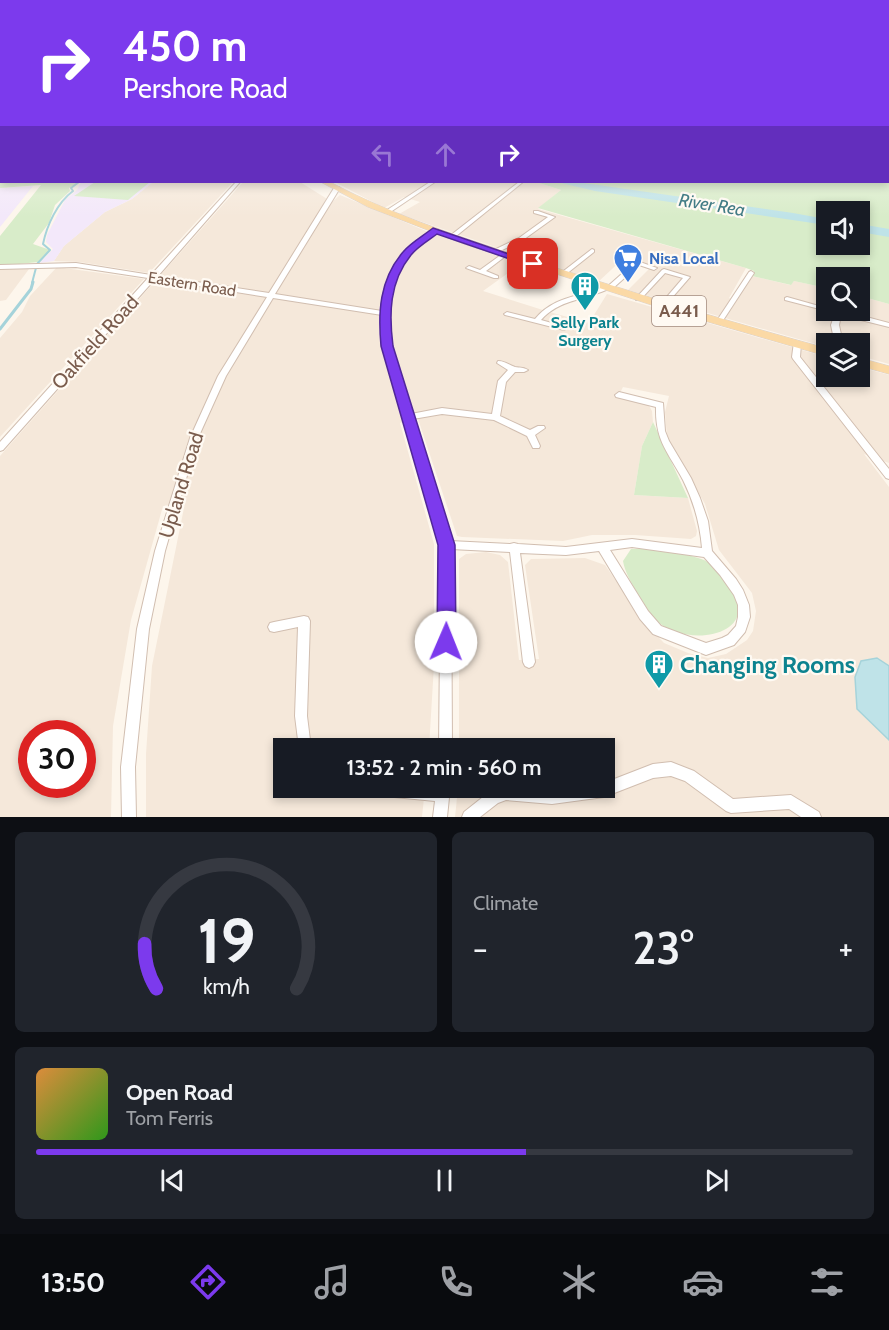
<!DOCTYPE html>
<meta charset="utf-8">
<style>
:root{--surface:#171b24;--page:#20242c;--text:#f1f3f6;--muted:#9ea1a6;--line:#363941;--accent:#7c3aed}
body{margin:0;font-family:Cabin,sans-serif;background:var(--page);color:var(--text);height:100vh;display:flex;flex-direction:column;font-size:22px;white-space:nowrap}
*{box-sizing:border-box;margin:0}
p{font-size:20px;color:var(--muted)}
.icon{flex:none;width:33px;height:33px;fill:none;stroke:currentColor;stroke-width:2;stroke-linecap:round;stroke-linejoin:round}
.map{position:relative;height:817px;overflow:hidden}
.sheet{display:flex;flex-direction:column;gap:15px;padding:15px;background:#0d0f14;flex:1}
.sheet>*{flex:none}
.top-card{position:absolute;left:0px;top:0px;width:890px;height:183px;box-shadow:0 3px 9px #0003;background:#7c3aed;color:#fff;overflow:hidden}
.tools{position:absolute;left:816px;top:201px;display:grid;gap:12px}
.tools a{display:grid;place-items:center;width:54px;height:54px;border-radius:0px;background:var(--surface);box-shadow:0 3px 9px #0003;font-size:30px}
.speed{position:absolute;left:18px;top:720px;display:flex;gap:12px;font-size:30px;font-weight:700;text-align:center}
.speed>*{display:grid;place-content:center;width:78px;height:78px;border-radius:50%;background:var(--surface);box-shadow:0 3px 9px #0003;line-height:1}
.speed .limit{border:9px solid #d22;background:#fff;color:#111}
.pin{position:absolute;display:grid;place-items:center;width:51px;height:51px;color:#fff;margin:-26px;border-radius:12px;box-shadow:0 3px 9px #0006}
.me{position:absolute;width:66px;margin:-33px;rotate:1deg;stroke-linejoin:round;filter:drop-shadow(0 0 4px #0008)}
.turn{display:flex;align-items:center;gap:21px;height:126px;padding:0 24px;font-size:27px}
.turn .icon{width:78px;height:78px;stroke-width:2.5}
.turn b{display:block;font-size:42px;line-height:51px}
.lanes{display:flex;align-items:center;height:57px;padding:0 24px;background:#0003;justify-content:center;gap:30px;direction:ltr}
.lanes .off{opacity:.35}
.big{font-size:45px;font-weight:600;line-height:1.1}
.sheet .widget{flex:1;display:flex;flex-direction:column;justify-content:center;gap:9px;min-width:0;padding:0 21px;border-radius:9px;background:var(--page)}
.sheet .dial{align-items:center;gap:0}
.dial svg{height:156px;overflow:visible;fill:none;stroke:var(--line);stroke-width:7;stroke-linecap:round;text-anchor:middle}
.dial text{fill:var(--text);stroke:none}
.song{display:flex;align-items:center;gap:18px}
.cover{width:72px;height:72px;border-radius:9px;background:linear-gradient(135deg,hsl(30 70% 55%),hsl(110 70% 35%))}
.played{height:6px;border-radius:3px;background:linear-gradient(90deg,var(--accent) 60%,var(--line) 60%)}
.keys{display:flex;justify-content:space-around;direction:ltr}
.heat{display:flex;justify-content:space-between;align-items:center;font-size:33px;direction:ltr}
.sheet .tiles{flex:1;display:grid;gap:15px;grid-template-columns:1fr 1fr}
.widget:last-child{grid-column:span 2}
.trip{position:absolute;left:273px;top:738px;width:342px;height:60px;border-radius:0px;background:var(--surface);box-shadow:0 3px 9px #0003;font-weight:600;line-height:60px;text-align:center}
.tabs{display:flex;height:96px;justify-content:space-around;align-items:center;background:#090b0e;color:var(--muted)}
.tabs .icon{width:42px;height:42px}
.tabs .on{color:var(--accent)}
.tabs b{font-size:27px;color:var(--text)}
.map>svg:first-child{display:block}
.residential{fill:#f5e8da;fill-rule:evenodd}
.education{fill:#f3e8fa}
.green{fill:#d8ecc9;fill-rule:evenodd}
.water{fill:#bfe3e8;stroke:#a5d3da;stroke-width:1.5}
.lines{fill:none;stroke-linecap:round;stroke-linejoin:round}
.stream-far1{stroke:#a5d3da;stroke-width:2}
.stream{stroke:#a5d3da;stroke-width:3}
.river{fill:#bfe3e8;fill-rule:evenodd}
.minor-casing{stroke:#d1beb0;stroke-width:2}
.primary-casing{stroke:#dad1cd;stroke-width:1}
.minor{fill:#fff;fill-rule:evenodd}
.primary{fill:#fbd9a5;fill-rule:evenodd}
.route{fill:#7c3aed;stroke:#51269a;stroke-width:1.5}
.labels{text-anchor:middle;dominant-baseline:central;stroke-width:4.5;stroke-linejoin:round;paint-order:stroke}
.far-shop-label{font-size:16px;font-weight:bold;fill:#366cbe;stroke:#fffaf3;text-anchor:start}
.far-street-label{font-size:16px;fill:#7a5c4d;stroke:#fffaf3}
.far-culture-label{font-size:16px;font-weight:bold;fill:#0d838f;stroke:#fffaf3}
.far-water-label{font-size:18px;font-style:italic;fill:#437c86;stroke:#fffaf3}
.shield{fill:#fffaf3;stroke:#a28b7f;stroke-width:1.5}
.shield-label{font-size:18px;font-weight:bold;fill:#7a5c4d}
.street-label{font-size:20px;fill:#7a5c4d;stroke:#fffaf3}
.near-culture-label{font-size:24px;font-weight:bold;fill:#0d838f;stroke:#fffaf3;text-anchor:start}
</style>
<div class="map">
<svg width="889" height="817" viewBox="0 0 889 817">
<rect width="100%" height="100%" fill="#fdf6ec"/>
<path class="residential" d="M153 182H233L149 273 80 262 54 261 64 246 105 212 132 199Z
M243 182H300L332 202 340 195 426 231 521 264 483 291 546 311 589 323 607 294 826 357V376H860V367L889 375V463L864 454 889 487V817H455L458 788H604V748H459V559L466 554 486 552 500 555 508 562 519 660 539 659 525 565 531 559 585 558 605 565 645 623 664 643 688 653 708 658 726 654 747 640 753 631 756 611 752 593 719 550 705 504 667 437 665 412 669 396 623 387 618 397 648 404 652 411 653 422 642 446 634 495 688 498 697 531 696 536 691 539 635 535H592L563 541 462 537 457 536 418 419 400 423 434 544V665L429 748H284V788H425L422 817H146V754L152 666 185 503 163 506 131 620 113 726 111 817H0V456ZM32 734H82V784H32Z
M335 182H536L561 190 538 209 746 268 729 298 736 301 752 276 790 285 794 281 826 288V310H860V296L889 304V364L860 356V344H826V347L628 290 653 265 625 257 598 282 399 214 420 202 404 197 384 208Z
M32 265 6 300 0 301V267Z
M57 267 144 279 0 437V338L22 312 30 296Z"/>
<path class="education" d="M81 182H153L132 199 105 212 64 246 54 261 40 263 53 249 46 242 47 235 65 200 77 190Z
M33 186 0 227V188Z"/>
<path class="green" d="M889 148V304L860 296V278H826V288L794 281 791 285 752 276 754 271 746 268 538 208 561 190 536 182H888ZM826 212H860V244H826Z
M7 182H80L69 188 70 191 55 205 49 223 33 244 50 250 38 262 0 266V236L41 185 0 188V183Z
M95 182H150L128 200 74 196Z
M653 422 688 498 634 495 642 446Z
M655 548C670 552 689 554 704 560 716 565 722 576 729 586 765 634 689 650 657 621 649 613 644 603 638 594 632 584 625 573 623 561L631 549Z"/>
<path class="water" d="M877 658 889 666V740L857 709 855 677 861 661Z"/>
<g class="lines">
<path class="stream-far1" d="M32 283 37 264 50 250 43 244C47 225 57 203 73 191L71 188 79 182"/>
<path class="stream" d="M0 329 31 289 33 282"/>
<path class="river" d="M557 182H577L793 213 826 219V225L595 191Z
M860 224 889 229V237L860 232Z"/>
<g class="minor-casing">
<path id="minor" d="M888 106H889V108H888Z
M888 131H889V134H888Z
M236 182H240L158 276 269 293 334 188 339 187 340 188 275 294 382 311C386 282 397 255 422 237 427 233 432 229 438 229V231C428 238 418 245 410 255 390 280 384 317 391 347 396 370 405 392 411 414L442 408 492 414 498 381 508 370 497 363 498 361C505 361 509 365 515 367 520 368 523 367 528 370L524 372H515L506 382 500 416 530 430 538 426H544L545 428 535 435 540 446 539 448H533L527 436 494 420 442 414 413 419 450 541 510 544 514 543 518 544 566 547 632 539 702 548C700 524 694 502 683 480 668 452 655 441 656 407L616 397 615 395 619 392 663 403 665 431 669 441 691 478 700 498 708 521 712 551 736 579 743 590 749 605 750 617 745 632 734 645 706 655 653 634 640 619 599 551 566 555 520 553 535 662 533 666 529 668 525 666 523 662 510 552 451 549 452 748H439L441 545 383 346 382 315 273 298 226 376 198 438 165 551 149 629 135 767 136 817H122L121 767 137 629 155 551 190 438 218 376 267 297 155 279 3 450 0 451V442L148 278 76 267 0 269V265L76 263 151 275ZM632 547 704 557 720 575 734 595 738 605V617L736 626 728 635 722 638 706 643 661 626 648 611 610 550Z
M430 182H435L389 213 384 212Z
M519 182H523L455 237H451V235Z
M534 211H538L555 217 523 240 498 252H494V250L519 238 548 217 534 213Z
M592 249 594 250V252L565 275H561V273Z
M505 252 508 254 507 255 486 271 498 276V278H494L466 268 469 266 480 270Z
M623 256 657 268 654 270 639 265 611 290H606C584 300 558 300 541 320L566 327 568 328 564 330 505 315 504 314 507 312 535 319C553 297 578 297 603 287H607L634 263 621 259V257Z
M664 269 690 277 664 307 662 308 659 306 683 278 665 273 640 300H636V298L662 270Z
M751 271 754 273 722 322 719 324 717 323 716 322 749 272Z
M787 297 826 308V310H840L889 323V327L841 315 839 325 843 344H835L831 325 835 313 785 300V298Z
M794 342H797L801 344 800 357 889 469V479L886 478 793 359 792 357Z
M304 616 308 617 310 621 307 716 311 748H299L295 716 298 627 274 632 270 631 268 627 270 623 274 622Z
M671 762 694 771 733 799 791 795 819 812 821 817H801L789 809 731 813 726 811 685 781 671 776 653 778 604 797 552 804 506 800 498 803 480 817H462L464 812 488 793 502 788H523L552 790 571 788H604V783L653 764Z
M367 788H450L447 817H433L435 801 374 795 369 793Z"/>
</g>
<g class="primary-casing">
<path id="primary" d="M0 102H2V105H0Z
M321 182H330C396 217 467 239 538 262 634 293 730 322 826 348V356L667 310 464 244 368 207Z
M860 358 889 366V374L860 366Z"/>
</g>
<use href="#minor" class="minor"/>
<use href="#primary" class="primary"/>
</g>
<linearGradient id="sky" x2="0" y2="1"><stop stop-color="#97c7e8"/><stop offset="0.47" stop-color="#fefbf6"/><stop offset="1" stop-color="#fefbf6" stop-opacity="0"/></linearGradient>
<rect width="889" height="217" fill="url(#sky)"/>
<path class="route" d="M433 228 538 264 530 266 437 234C429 240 417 247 411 255 389 282 389 315 393 346L455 545 456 642 453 648 446 651 440 648 437 642 438 545 381 346C378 313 379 280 403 252 410 243 423 236 433 228Z"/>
<defs>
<g id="supermarket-pin" transform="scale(1.5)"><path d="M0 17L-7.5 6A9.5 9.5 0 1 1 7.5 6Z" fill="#3f7fe0" stroke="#fffaf3"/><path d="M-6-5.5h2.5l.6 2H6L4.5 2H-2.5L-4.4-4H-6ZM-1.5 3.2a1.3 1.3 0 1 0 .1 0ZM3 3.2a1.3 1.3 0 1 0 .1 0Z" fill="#fff"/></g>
<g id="building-pin" transform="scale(1.5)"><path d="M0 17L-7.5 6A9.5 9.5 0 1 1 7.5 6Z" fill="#0f9aa8" stroke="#fffaf3"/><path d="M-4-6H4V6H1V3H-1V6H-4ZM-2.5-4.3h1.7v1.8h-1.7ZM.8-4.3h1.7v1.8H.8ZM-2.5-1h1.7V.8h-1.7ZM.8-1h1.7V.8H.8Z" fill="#fff"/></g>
</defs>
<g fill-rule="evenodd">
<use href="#supermarket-pin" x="628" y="258"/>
<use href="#building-pin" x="585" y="286"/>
<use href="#building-pin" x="659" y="664"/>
</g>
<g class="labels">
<g class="far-shop-label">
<text x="649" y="258">Nisa Local</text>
</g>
<g class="far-street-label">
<text transform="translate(192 284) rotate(9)">Eastern Road</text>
</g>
<g class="far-culture-label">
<text x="585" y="322">Selly Park<tspan x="585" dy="18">Surgery</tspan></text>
</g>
<g class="far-water-label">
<text transform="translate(712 205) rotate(9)">River Rea</text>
</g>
<rect class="shield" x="652" y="296" width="54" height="30" rx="4.5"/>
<g class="shield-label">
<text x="679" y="311">A441</text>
</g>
<g class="street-label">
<text transform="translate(95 342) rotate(-48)">Oakfield Road</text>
<text transform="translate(181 485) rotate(-73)">Upland Road</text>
</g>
<g class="near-culture-label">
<text x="680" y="664">Changing Rooms</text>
</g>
</g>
</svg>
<div class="tools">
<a><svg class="icon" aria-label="sound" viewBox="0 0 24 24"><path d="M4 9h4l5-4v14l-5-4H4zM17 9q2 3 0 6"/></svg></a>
<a><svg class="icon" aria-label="search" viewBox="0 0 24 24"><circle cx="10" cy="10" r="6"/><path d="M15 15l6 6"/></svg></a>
<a><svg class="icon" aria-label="layers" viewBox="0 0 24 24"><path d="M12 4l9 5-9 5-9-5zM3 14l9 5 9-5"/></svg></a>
</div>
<div class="speed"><div class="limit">30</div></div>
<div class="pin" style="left:533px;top:264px;background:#d93025"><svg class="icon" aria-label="arrive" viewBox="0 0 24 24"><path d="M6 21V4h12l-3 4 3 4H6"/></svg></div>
<svg class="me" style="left:446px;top:642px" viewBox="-20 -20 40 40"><circle r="19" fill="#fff"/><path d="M0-13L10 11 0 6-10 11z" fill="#7c3aed"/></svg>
<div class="trip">13:52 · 2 min · 560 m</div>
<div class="top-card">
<div class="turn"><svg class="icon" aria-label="right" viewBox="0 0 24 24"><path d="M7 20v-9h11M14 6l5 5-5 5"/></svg><div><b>450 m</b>Pershore Road</div></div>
<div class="lanes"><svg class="icon off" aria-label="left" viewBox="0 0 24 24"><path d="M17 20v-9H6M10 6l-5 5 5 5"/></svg><svg class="icon off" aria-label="ahead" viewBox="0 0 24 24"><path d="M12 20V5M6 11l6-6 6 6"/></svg><svg class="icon" aria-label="right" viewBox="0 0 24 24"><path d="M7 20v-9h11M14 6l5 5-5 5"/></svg></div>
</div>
</div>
<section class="sheet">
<div class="tiles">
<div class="widget dial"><svg viewBox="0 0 100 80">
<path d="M14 69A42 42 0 1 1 86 69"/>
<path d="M14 69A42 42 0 0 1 8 46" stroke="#7c3aed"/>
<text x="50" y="56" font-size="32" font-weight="700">19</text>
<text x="50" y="72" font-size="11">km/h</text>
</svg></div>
<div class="widget"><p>Climate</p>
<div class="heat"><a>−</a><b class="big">23°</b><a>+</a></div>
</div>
<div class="widget">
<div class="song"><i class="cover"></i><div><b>Open Road</b><p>Tom Ferris</p></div></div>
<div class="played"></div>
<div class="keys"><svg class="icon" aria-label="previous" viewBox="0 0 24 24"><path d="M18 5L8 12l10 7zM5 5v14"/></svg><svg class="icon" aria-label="pause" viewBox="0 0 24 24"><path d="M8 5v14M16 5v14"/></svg><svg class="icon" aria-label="next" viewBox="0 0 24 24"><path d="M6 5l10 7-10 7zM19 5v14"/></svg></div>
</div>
</div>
</section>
<nav class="tabs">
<b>13:50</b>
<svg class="icon on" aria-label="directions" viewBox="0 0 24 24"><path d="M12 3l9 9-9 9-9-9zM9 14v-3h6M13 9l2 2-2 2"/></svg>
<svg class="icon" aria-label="music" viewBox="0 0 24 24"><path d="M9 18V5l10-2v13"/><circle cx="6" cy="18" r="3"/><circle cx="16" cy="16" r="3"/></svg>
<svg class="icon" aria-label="phone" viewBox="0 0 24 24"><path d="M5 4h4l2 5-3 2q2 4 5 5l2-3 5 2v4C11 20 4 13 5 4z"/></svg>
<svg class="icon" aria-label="climate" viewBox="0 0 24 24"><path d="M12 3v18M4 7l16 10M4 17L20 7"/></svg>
<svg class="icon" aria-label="car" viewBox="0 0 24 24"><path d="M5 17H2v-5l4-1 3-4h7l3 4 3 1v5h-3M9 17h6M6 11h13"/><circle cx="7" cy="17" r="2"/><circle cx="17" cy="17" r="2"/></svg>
<svg class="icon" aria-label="filters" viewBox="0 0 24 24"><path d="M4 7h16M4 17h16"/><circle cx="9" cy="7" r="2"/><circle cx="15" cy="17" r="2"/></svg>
</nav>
